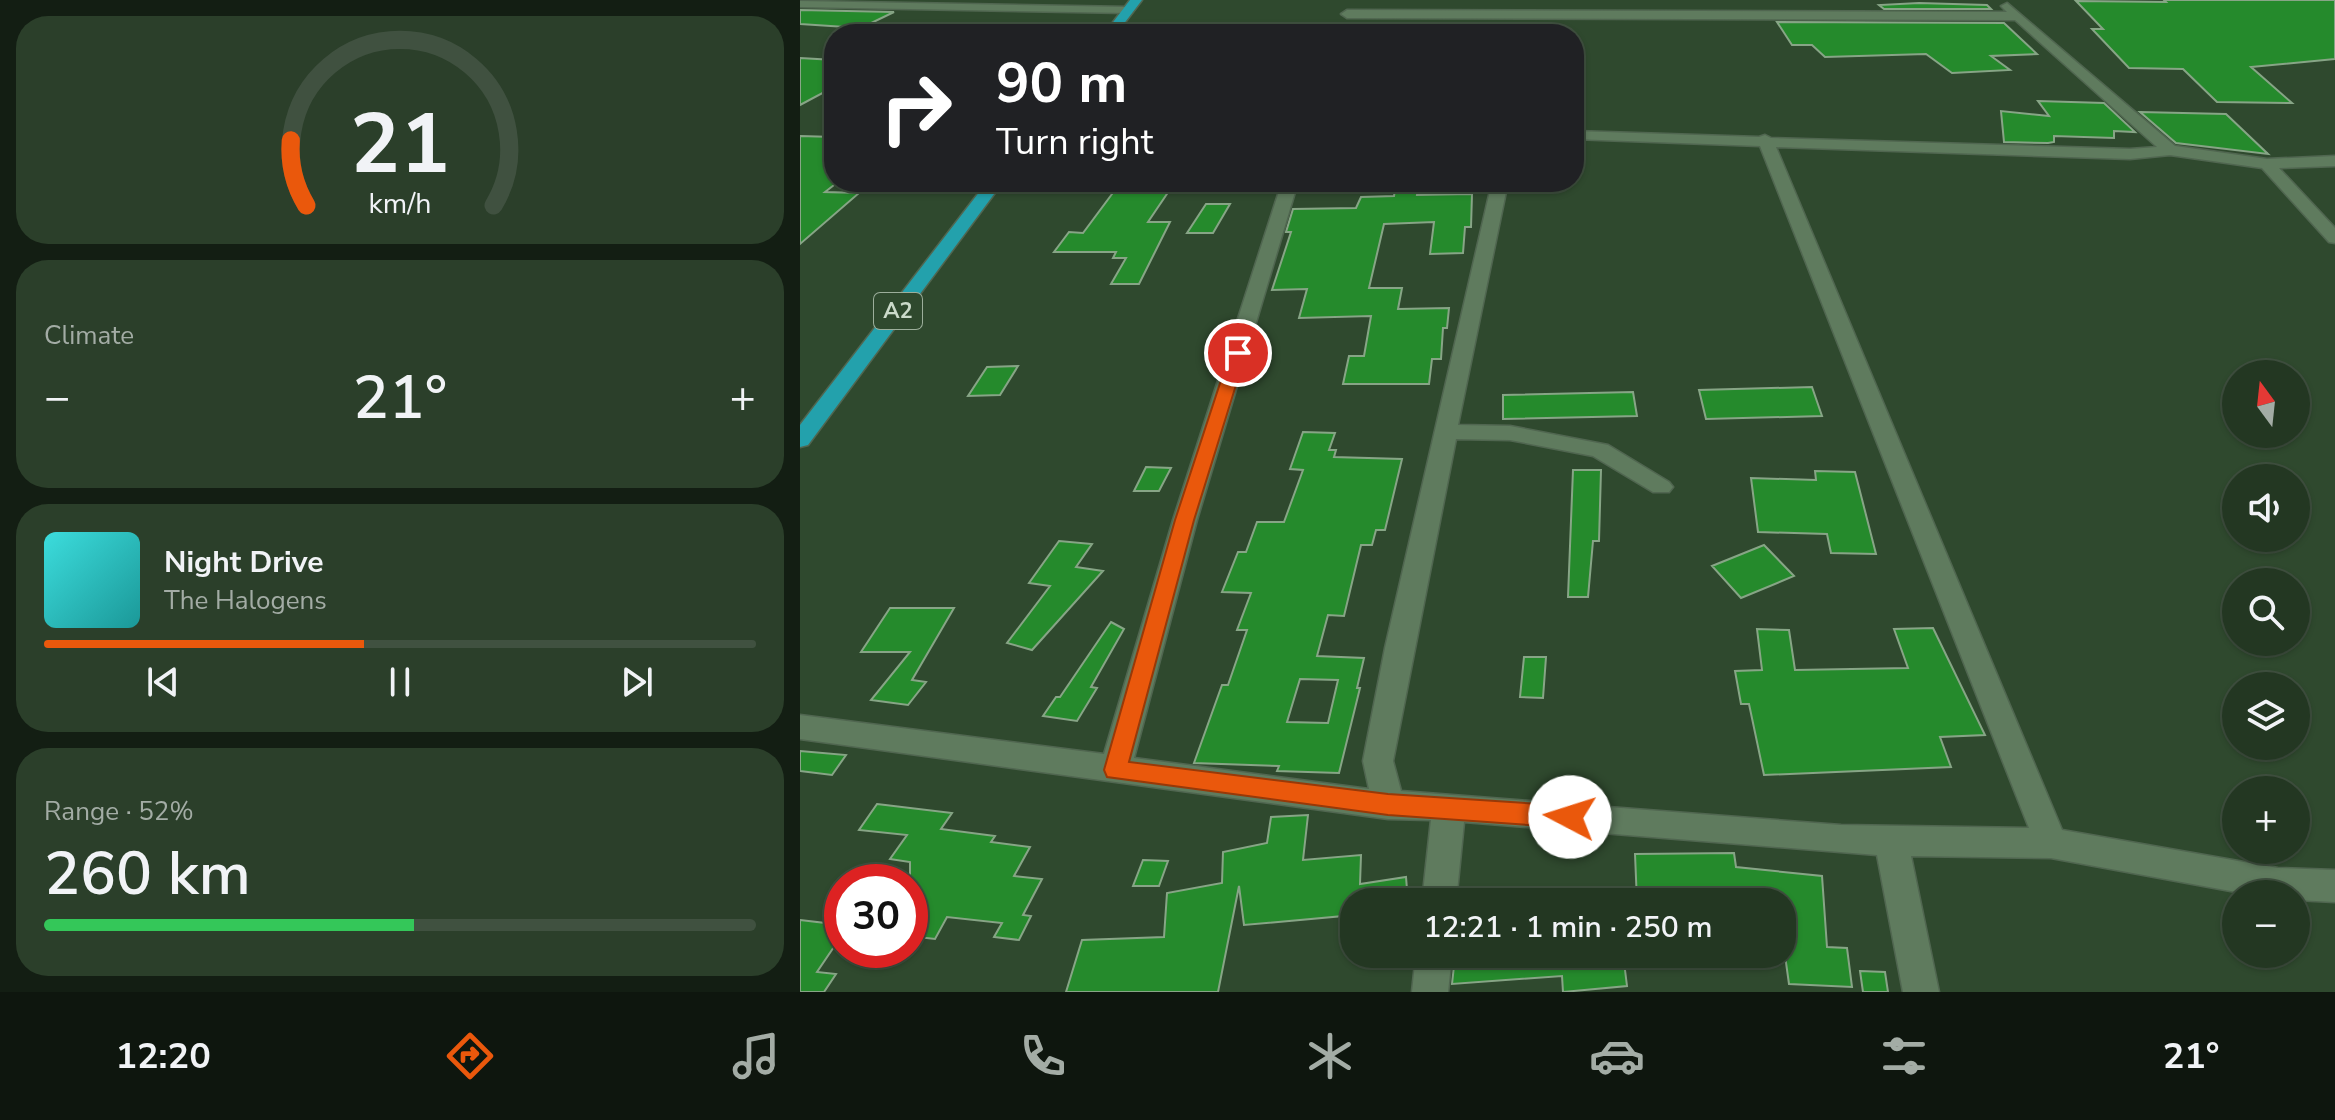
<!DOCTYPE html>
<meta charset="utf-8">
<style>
:root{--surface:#233722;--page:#2b3f2a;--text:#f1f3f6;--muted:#a3aca5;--line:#405140;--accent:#ea580c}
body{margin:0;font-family:"Nunito Sans",sans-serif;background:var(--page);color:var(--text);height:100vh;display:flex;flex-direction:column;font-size:30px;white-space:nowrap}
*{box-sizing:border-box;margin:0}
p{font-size:26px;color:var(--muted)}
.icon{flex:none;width:44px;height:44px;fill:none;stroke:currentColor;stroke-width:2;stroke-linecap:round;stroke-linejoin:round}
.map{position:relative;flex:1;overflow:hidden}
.sheet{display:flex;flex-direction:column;gap:16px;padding:16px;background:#131e13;width:800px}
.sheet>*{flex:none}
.hud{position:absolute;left:24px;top:24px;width:760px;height:168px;border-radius:32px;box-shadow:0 2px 6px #0004,0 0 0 2px var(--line);background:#202124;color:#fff;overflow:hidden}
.needle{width:52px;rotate:345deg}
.tools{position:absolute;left:1422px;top:360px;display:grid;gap:16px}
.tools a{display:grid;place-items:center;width:88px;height:88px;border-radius:50%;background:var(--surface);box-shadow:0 2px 6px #0004,0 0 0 2px var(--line);font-size:40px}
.speed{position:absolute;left:24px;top:864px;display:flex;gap:16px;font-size:40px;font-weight:700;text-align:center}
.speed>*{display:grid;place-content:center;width:104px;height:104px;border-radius:50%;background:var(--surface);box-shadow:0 2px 6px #0004,0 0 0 2px var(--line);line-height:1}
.speed .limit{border:12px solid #d22;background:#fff;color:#111}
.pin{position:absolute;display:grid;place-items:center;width:68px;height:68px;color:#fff;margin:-34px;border:4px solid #fff;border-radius:50%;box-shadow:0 2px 8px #0007}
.me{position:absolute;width:88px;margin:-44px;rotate:275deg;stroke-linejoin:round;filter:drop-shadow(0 0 6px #0008)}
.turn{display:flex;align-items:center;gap:28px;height:168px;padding:0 40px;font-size:36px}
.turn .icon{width:104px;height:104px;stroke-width:2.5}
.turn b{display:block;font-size:56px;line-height:68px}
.big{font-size:60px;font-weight:600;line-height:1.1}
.sheet .tile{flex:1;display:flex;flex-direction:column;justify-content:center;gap:12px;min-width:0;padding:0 28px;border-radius:32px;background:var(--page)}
.sheet .dial{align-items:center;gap:0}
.dial svg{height:208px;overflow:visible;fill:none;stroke:var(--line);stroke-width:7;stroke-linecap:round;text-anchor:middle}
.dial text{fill:var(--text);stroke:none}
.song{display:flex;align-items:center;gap:24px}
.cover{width:96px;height:96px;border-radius:12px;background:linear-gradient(135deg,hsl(180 70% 55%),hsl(180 70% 35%))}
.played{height:8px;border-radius:4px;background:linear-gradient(90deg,var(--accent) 45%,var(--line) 45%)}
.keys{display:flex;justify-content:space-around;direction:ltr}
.heat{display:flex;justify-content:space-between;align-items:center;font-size:44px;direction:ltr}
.charge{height:12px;border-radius:6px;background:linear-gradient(90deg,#34c759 52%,var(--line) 0)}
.trip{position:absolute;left:540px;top:888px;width:456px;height:80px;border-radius:32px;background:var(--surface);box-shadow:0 2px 6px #0004,0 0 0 2px var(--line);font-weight:600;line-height:80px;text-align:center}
.dock{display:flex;height:128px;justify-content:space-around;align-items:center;background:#0e160e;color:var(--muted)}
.dock .icon{width:56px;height:56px}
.dock .active{color:var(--accent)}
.dock b{font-size:36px;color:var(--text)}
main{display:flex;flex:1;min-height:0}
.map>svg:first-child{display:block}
.building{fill:#258a2c;stroke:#87a586;stroke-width:2;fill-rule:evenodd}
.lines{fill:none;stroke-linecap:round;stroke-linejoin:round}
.minor-casing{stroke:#506650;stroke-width:3}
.highway-casing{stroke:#506650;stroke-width:3}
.minor{fill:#5f7b5e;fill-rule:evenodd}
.highway{fill:#23a1ac;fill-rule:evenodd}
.route{fill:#ea580c;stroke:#983908;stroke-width:2}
.labels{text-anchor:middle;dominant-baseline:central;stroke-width:8;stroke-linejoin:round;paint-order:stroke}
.shield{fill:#2f492e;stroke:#9cae9b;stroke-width:2}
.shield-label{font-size:22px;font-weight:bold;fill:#cbdaca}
</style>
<main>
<section class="sheet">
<div class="tile dial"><svg viewBox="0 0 100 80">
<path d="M14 69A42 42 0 1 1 86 69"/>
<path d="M14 69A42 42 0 0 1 8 44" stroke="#ea580c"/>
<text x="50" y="56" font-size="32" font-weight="700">21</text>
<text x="50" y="72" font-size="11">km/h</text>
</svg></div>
<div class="tile"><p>Climate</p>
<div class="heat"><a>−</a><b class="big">21°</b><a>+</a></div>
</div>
<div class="tile">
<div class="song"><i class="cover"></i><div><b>Night Drive</b><p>The Halogens</p></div></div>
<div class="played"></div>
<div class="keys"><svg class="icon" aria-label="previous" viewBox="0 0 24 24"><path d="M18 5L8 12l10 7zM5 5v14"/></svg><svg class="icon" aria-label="pause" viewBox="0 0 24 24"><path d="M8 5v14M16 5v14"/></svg><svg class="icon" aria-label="next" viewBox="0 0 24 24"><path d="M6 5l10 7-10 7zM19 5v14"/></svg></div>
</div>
<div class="tile"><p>Range · 52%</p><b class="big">260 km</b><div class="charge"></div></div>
</section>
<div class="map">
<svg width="1535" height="992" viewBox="0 0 1535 992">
<rect width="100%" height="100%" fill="#2f492e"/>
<path class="building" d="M1364 0H1535V59L1451 67 1492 103 1417 102 1383 69 1329 68 1292 29H1303L1276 1 1366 2Z
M1119 3 1187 5 1191 9H1084L1079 5Z
M0 10 94 12 61 28 0 24Z
M977 22 1204 23 1237 54 1191 56 1210 70 1152 73 1126 54 1025 57 1012 45H992Z
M0 58 34 60V87L0 105Z
M1238 101 1304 103 1335 132 1314 131V138L1254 136V142L1248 143 1204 142 1201 111 1249 116Z
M1340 112 1426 114 1468 154 1376 143Z
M0 136 34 137V185L25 192 59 193 0 244Z
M321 182H375L348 222H370L339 284H311L326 258H313L316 252H254L269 232 283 233Z
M618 189 617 195 672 194 671 227H665L663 253 630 254 634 222 584 224 569 288H602L598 309 649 308 647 328H643L641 359H632L629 384H543L549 356H564L571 316 499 318 507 289 472 290 491 232H486L493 209 556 208 561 197 594 196 595 190Z
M406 204H430L413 233H387Z
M218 366 200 395 168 396 187 367Z
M1012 387 1022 416 906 419 899 390Z
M833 392 837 416 703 419V395Z
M503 432 535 433 529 450H536L534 457 602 459 585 530H576L572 545H561L544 616 528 615 517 656 564 658 557 688H560L539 773 477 771 479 766 394 763 422 685H428L447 630H437L451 593 422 592 438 552H446L457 522H484L503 470 490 469ZM500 679 538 680 528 723 487 722Z
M346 467 371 468 359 491H334Z
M773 470H801L799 541H793L788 597H768Z
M1015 471 1055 472 1076 554 1031 553 1027 534 958 532 951 478 1016 480Z
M259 541 292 544 276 567 303 571 232 650 207 643 250 586 229 583Z
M964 545 994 576 941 598 912 566Z
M90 608H154L112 680 126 682 108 705 71 700 110 652H61Z
M311 622 324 629 291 687 297 688 277 721 243 716 256 697H260Z
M1133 628 1185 735 1140 737 1151 767 964 775 949 704H941L935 671 962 670 957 629 989 630 995 670 1108 668 1094 629Z
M724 657H746L743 698 720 697Z
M0 751 46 755 32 775 0 771Z
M77 804 152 813 141 829 195 836 191 842 230 847 214 876 242 879 223 915 231 916 219 940 194 937 202 923 147 917 135 939 110 936V862L90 859 107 835 59 830Z
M508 815 503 860 561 855 560 884 606 877 608 902H554V915L444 925 439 886 418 992H266L282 940 364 937 367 893 422 883 423 852 467 843 471 817Z
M934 853 936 867 1022 876 1027 947 1047 948 1052 987 989 984 982 934V902H837L835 854Z
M343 860 368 861 359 886H333Z
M0 920 42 925V935L17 972 36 974 24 992H0Z
M714 954 715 959 760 954H823L827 986 763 992 762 976 652 984 655 957Z
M1060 971 1085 972 1088 992H1063Z"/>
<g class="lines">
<g class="minor-casing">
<path id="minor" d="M0 1 328 7 334 10 328 13 0 7Z
M1207 3 1375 146 1467 159 1535 156V166L1479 168 1535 228V243L1529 242 1462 168 1370 155 1330 159 976 147 1262 830 1478 868 1535 870V902L1496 900V894H1447L1251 858 1111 856 1139 992H1103L1077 855 664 822 656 902H622L631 820 588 819 0 739V715L304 754 373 520 482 182H498L397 520 334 758 569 789 563 761 585 648 692 182H708L658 425 710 426 808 445 869 482 873 487 869 492H853L793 456 710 440 656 439 593 761 601 791 1041 825 1229 828 960 146 774 139V131L959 137 965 135 971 138 1330 149 1357 147 1215 20 547 18 541 14 547 10 1207 12 1201 6Z
M616 954H652L648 992H612Z"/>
</g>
<g class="highway-casing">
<path id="highway" d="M330 0H342L316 34H304Z
M187 182H203L8 445 0 447V425Z"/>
</g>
<use href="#minor" class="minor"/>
<use href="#highway" class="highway"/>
</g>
<path class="route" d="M438 348 446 353 394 520 329 762 588 794 770 806 778 809 782 817 778 825 770 828 588 815 307 777 304 770 375 520 430 353Z"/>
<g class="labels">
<rect class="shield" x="74" y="293" width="48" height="36" rx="6"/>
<g class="shield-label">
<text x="98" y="311">A2</text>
</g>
</g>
</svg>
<div class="tools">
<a><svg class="needle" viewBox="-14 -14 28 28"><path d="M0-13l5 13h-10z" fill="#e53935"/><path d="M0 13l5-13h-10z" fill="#a3aca5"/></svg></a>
<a><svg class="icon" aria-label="sound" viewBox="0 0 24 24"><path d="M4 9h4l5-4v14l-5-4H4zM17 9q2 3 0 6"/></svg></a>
<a><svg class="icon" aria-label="search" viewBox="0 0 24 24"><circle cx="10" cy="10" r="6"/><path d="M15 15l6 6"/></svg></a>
<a><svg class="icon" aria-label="layers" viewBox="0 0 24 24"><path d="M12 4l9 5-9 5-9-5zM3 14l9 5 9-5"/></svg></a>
<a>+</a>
<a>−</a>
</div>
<div class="speed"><div class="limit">30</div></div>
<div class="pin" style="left:438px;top:353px;background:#d93025"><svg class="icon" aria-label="arrive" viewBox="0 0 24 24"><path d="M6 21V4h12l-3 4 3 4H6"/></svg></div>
<svg class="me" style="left:770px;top:817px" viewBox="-20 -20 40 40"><circle r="19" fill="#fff"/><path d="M0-13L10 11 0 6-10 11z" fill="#ea580c"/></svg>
<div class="trip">12:21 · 1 min · 250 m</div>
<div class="hud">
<div class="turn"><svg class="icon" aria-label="right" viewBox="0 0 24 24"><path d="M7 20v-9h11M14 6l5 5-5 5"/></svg><div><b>90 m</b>Turn right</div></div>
</div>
</div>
</main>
<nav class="dock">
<b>12:20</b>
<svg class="icon active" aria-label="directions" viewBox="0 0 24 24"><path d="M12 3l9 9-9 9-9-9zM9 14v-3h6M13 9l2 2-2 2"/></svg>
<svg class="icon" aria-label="music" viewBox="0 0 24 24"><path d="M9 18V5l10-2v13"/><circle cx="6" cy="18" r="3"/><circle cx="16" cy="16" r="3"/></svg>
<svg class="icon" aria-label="phone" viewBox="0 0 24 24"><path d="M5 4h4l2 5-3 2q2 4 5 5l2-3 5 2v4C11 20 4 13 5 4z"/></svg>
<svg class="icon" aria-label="climate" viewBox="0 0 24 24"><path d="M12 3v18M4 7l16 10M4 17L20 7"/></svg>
<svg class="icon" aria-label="car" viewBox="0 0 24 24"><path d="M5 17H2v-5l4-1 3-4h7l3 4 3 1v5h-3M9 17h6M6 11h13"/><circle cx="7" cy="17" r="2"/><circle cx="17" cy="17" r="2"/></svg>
<svg class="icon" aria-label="filters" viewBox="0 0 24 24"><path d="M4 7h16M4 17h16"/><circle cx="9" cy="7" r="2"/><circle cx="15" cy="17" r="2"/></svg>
<b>21°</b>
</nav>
